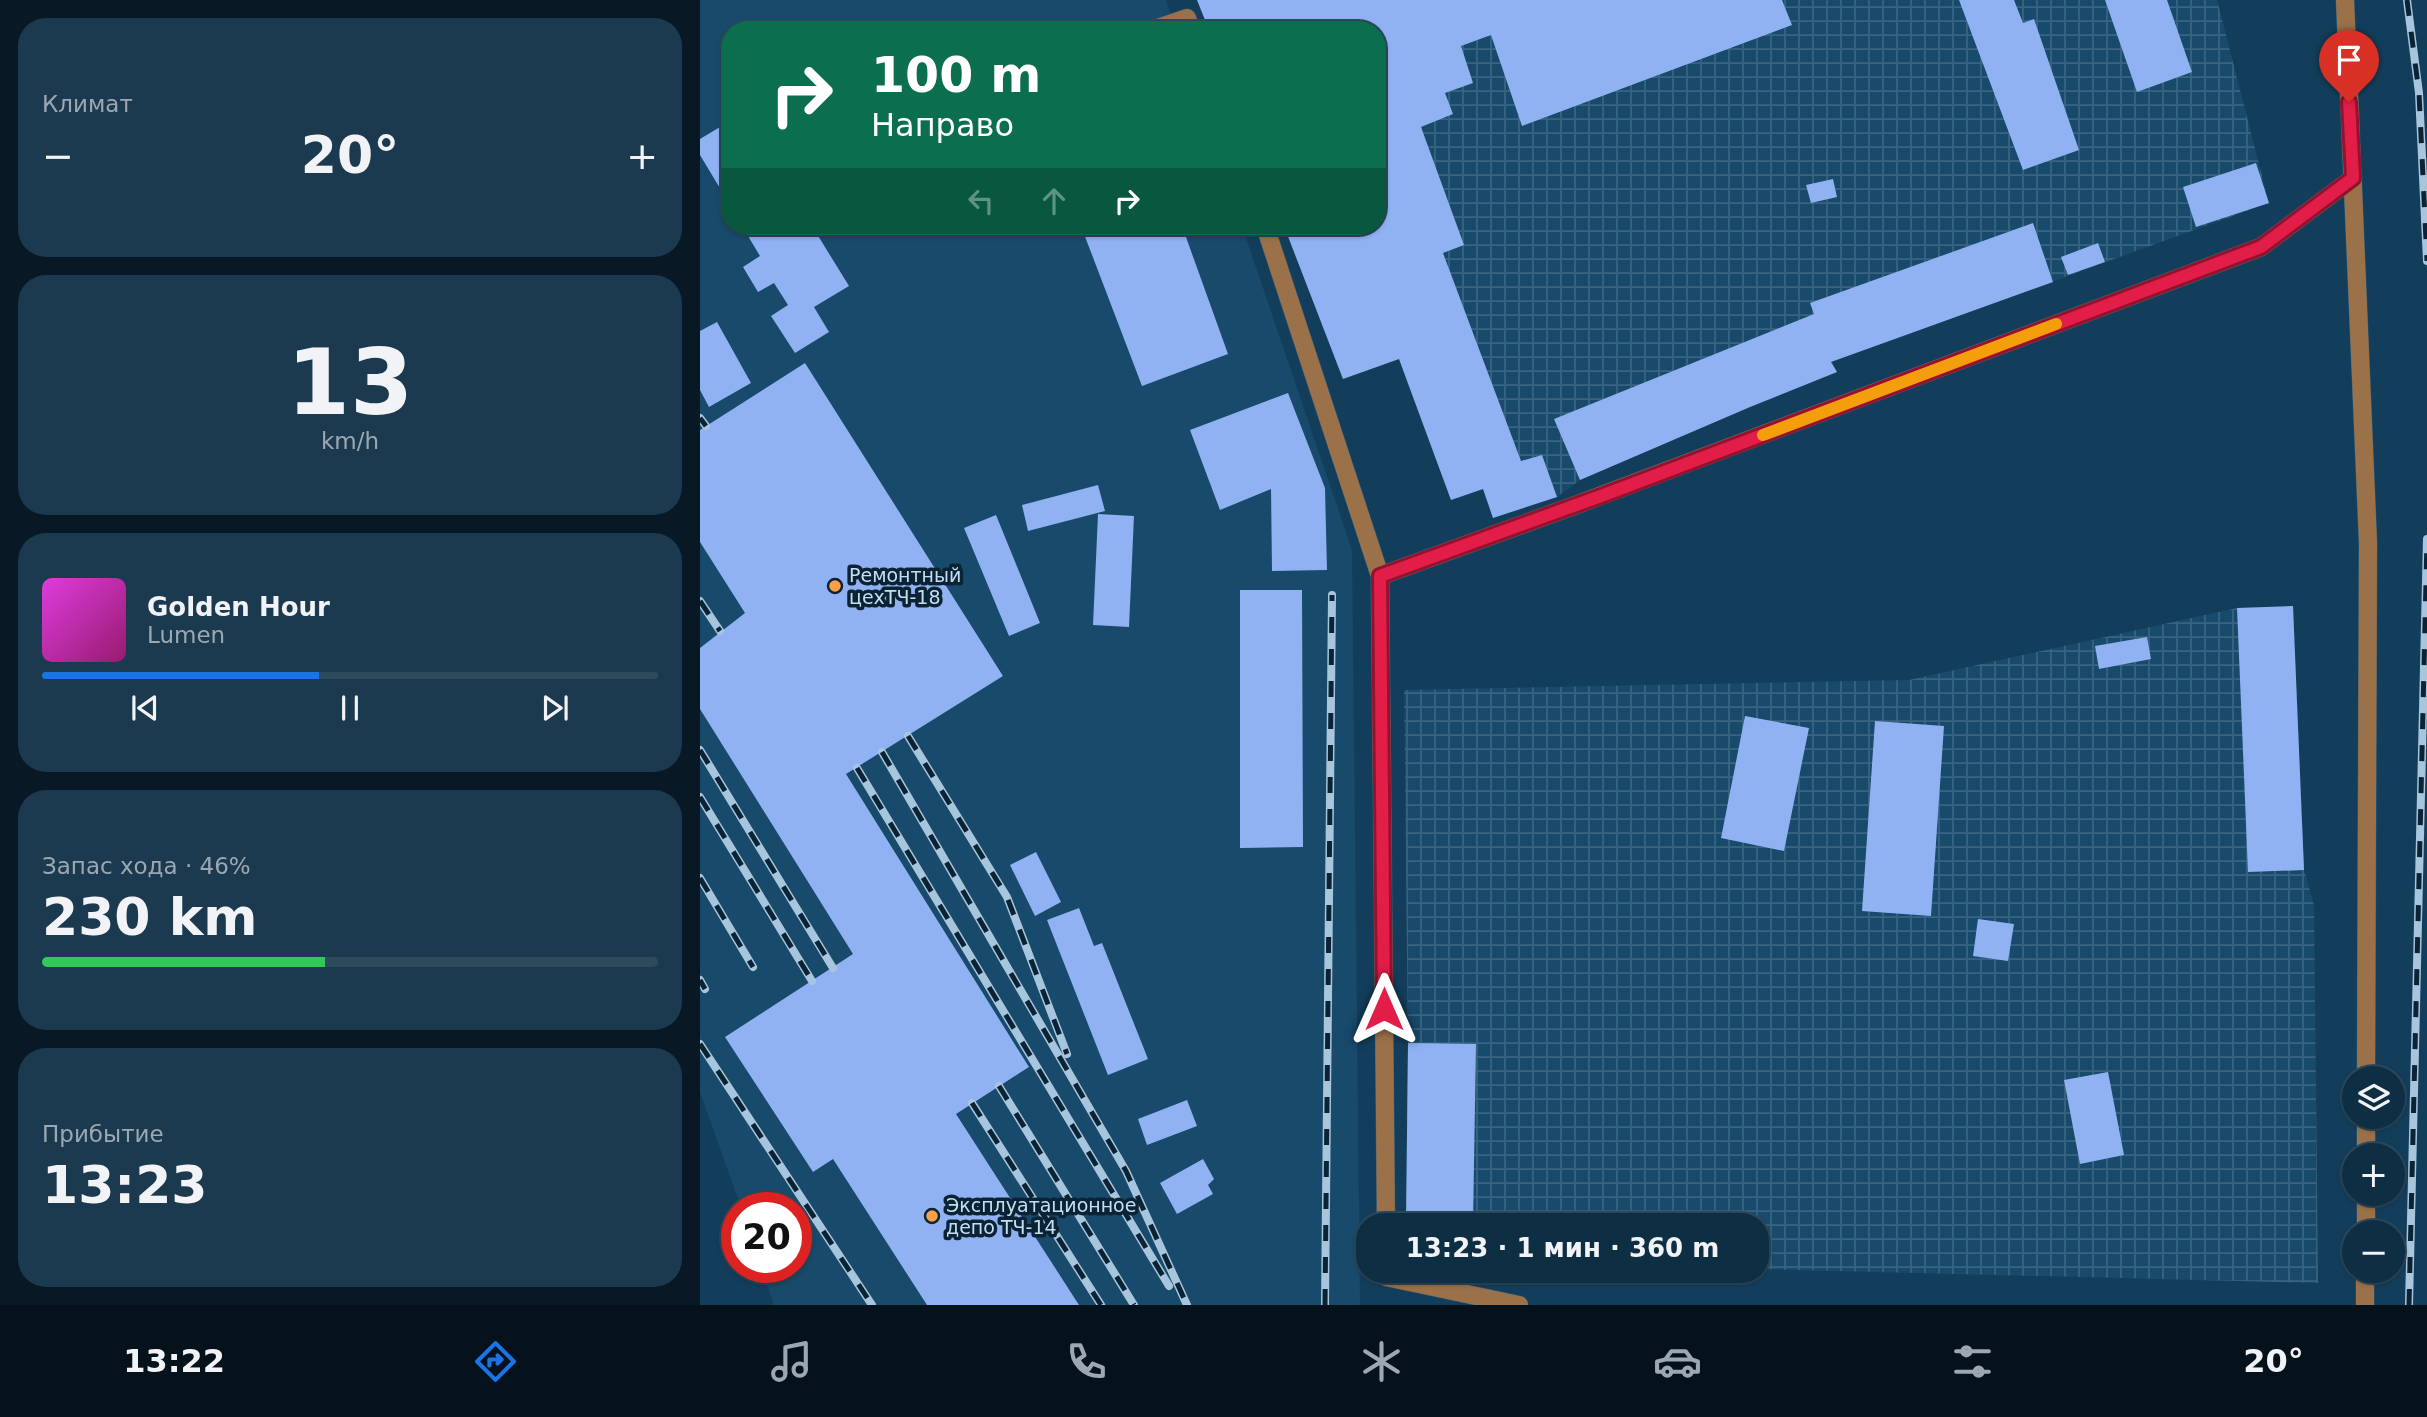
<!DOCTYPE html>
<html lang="ru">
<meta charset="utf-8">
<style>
:root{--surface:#0e2e44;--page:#1c3a4f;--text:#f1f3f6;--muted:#9ba8b2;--line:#2e4a5d;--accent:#1a73e8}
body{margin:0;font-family:"DejaVu Sans",sans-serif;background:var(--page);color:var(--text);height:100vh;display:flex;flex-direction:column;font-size:26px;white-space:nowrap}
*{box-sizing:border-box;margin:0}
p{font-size:23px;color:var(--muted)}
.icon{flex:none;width:38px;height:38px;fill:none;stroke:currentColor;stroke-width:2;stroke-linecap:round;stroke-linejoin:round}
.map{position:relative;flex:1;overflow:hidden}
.details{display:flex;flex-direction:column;gap:18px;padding:18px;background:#081925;width:700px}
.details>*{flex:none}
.hud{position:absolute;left:21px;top:21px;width:665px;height:214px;border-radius:28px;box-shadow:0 2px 5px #0004,0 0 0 2px var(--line);background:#0b6e4f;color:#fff;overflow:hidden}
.fabs{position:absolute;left:1642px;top:1066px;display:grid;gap:14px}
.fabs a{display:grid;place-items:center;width:63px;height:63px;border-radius:50%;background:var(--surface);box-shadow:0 2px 5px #0004,0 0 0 2px var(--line);font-size:35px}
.speed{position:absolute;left:21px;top:1192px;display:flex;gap:14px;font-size:35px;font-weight:700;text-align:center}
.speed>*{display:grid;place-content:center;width:91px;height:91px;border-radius:50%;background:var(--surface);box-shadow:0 2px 5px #0004,0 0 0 2px var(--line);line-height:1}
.speed .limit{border:10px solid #d22;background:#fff;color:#111}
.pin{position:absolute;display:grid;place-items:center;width:60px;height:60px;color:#fff;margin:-72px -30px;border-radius:50% 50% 50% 0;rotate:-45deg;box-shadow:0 0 7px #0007}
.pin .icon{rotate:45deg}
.me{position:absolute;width:77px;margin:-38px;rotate:0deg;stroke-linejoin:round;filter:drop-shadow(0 0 5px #0008)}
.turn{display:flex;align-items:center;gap:24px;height:147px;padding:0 35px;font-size:32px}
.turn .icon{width:91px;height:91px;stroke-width:2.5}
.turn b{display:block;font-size:49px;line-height:60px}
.lanes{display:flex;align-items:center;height:66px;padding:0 35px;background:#0003;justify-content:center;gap:35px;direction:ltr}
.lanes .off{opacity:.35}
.big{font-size:52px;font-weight:700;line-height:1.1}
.details .tile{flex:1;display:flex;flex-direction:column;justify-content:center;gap:10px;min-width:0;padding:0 24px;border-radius:28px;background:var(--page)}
.details .dial{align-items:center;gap:0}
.dial b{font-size:91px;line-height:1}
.song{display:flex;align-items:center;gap:21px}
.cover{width:84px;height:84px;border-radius:10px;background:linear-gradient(135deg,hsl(300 70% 55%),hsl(320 70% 35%))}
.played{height:7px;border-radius:4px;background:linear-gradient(90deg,var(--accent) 45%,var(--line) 45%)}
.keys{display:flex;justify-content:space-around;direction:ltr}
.heat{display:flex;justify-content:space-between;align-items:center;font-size:38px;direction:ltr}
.charge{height:10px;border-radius:5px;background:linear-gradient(90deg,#34c759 46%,var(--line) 0)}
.trip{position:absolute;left:656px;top:1213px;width:413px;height:70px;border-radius:28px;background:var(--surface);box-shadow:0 2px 5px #0004,0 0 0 2px var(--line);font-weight:700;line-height:70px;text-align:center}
.menu{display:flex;height:112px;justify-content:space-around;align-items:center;background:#06121b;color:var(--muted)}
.menu .icon{width:49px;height:49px}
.menu .active{color:var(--accent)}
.menu b{font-size:32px;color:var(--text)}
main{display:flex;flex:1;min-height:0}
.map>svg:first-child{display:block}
.built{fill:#184a6b}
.industrial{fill:url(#industrial-grid)}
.building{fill:#90b2f3}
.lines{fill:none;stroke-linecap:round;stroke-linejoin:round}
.minor-casing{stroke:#335b77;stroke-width:19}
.minor{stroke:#9b714a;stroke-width:18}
.rail-casing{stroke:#a7c6de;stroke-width:8}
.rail{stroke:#0c2334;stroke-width:5;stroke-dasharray:16;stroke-linecap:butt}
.route-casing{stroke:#92132f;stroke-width:18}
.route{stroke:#e11d48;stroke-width:12}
.slow{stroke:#f59e0b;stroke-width:12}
.poi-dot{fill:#f8a14a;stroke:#0c2334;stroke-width:2.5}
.labels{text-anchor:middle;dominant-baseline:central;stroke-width:7;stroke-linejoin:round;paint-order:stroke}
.poi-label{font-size:19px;fill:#c3dff6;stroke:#0c2334;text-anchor:start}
</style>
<main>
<section class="details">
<div class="tile"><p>Климат</p>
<div class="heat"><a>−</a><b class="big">20°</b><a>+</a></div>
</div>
<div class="tile dial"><b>13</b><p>km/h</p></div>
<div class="tile">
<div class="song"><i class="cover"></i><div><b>Golden Hour</b><p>Lumen</p></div></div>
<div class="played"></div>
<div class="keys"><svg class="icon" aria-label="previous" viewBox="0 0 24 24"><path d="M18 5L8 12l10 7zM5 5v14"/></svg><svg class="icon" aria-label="pause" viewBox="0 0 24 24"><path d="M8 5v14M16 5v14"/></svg><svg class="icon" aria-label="next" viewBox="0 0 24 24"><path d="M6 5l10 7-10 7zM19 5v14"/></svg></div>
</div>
<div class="tile"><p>Запас хода · 46%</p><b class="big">230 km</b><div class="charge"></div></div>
<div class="tile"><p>Прибытие</p><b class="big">13:23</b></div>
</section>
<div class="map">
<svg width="1727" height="1305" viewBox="0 0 1727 1305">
<defs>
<pattern id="industrial-grid" width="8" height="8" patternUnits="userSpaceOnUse" patternTransform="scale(1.75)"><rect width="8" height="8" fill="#184a6b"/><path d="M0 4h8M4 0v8" fill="none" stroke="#386481"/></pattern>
</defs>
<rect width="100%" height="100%" fill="#133e5b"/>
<path class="built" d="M0 0H466L476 30H30V226H542L652 550 660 1305H74L61 1267H96V1208L41 1207 0 1092Z"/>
<path class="industrial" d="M497 0H1517L1569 203 1132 361 1137 372 1050 407 880 480 857 497 793 518 783 489 751 500 699 359 643 379 584 226H677V30Z
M1593 606 1604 870 1614 905 1618 1283 1057 1269V1225H706L708 1043 704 690 1209 680 1537 608Z"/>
<path class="building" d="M497 0H1082L1092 25 822 126 791 35 761 46 773 83 745 93 753 114 721 127 764 245 743 253 821 461 842 455 857 497 793 518 783 489 751 500 699 359 643 379 584 226H677V30H509Z
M1259 0H1314L1323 23 1334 19 1379 150 1323 170Z
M1405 0H1467L1492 72 1437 92Z
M30 121V205L0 155V139Z
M1556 163 1569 203 1496 227 1483 187Z
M1133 179 1137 197 1111 203 1106 185Z
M1333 223 1353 282 1131 362 1137 372 1050 407 880 480 854 419 1114 314 1110 303Z
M42 226H112L149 286 114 307 129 332 95 353 71 316 88 305 74 283 58 292 43 267 60 256Z
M381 226H482L528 354 442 386Z
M1398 243 1405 262 1368 275 1361 257Z
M17 322 51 383 9 407 0 390V331Z
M105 363 303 676 146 774 329 1067 256 1114 379 1305H227L133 1159 113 1172 25 1037 153 954 0 709V648L45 613 0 542V430Z
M588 393 625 488 627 570 572 571 571 489 520 510 490 430Z
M398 485 405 511 328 531 322 505Z
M398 514 434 516 429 627 393 625Z
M296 515 340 623 309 636 264 528Z
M540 590H602L603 847 540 848Z
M1593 606 1604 870 1548 872 1537 608Z
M1447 637 1451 659 1399 669 1395 646Z
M1045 716 1109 728 1084 851 1021 838Z
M1175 721 1244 726 1231 916 1162 911Z
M336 852 361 902 335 916 310 865Z
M379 908 394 946 402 943 448 1059 408 1075 347 920Z
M1278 919 1314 924 1308 961 1273 956Z
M708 1043 776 1044 773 1225H706Z
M1408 1072 1424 1155 1380 1164 1364 1080Z
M487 1100 497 1126 447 1145 438 1119Z
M503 1159 514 1179 508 1185 513 1194 477 1214 460 1183Z"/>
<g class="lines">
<g class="minor-casing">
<path id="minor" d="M1645 0 1668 543 1666 1078
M452 30 487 18 491 30
M565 226 680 576 686 1225
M680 576 876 505 1561 247 1653 178
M1666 1155V1116
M1666 1232V1194
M686 1270V1277L819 1305
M1665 1305V1270"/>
</g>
<use href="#minor" class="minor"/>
<g class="rail-casing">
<path id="rail" d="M1707 0 1719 93 1727 261
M0 418 6 426
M0 601 20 631
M208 736 307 897 367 1054
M0 750 133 968
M182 752 426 1171 487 1305
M157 768 469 1286
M0 797 112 981
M0 878 53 967
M0 980 5 989
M0 1044 172 1305
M299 1086 434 1305
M272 1103 401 1305
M625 1305 632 595
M1709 1305 1727 539"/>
</g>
<use href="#rail" class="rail"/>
</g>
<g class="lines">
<g class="route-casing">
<path id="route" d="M684 1009 680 576 901 496 1561 247 1653 178 1649 102"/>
</g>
<use href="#route" class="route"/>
<path class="slow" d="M1063 435 1356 324"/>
</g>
<g class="poi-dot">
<circle cx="135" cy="586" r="7"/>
<circle cx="232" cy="1216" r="7"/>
</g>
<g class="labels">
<g class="poi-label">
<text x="149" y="575">Ремонтный<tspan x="149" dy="22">цехТЧ-18</tspan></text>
<text x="246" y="1205">Эксплуатационное<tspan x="246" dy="22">депо ТЧ-14</tspan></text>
</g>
</g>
</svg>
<div class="fabs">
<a><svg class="icon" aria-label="layers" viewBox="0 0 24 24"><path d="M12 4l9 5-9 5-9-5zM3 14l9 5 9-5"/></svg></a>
<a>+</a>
<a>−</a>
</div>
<div class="speed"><div class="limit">20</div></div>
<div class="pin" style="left:1649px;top:102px;background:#d93025"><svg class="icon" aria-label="arrive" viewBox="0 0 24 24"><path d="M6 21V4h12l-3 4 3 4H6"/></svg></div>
<svg class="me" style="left:684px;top:1009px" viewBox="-20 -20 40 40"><path d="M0-17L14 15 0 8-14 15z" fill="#e11d48" stroke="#fff" stroke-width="4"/></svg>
<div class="trip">13:23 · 1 мин · 360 m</div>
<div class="hud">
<div class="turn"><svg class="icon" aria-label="right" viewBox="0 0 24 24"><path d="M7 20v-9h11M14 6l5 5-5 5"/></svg><div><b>100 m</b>Направо</div></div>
<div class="lanes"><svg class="icon off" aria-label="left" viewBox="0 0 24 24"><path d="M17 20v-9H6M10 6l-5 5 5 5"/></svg><svg class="icon off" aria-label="ahead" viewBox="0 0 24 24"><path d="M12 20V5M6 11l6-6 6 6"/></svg><svg class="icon" aria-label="right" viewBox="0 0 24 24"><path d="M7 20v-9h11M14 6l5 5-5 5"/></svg></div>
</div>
</div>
</main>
<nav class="menu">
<b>13:22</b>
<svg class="icon active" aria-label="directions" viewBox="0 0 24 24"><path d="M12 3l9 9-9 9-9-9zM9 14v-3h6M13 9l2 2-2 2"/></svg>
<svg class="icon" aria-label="music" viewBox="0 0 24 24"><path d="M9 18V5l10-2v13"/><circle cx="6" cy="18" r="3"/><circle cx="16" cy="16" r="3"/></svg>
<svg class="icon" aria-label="phone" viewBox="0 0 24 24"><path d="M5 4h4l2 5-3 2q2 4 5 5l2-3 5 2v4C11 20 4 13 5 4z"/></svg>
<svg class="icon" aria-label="climate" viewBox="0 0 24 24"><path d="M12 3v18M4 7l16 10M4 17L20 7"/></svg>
<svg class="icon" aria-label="car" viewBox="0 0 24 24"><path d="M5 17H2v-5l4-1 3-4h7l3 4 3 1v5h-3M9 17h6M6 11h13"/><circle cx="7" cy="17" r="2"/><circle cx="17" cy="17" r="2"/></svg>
<svg class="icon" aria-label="filters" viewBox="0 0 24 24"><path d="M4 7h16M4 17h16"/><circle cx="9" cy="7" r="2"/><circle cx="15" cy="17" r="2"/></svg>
<b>20°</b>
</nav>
